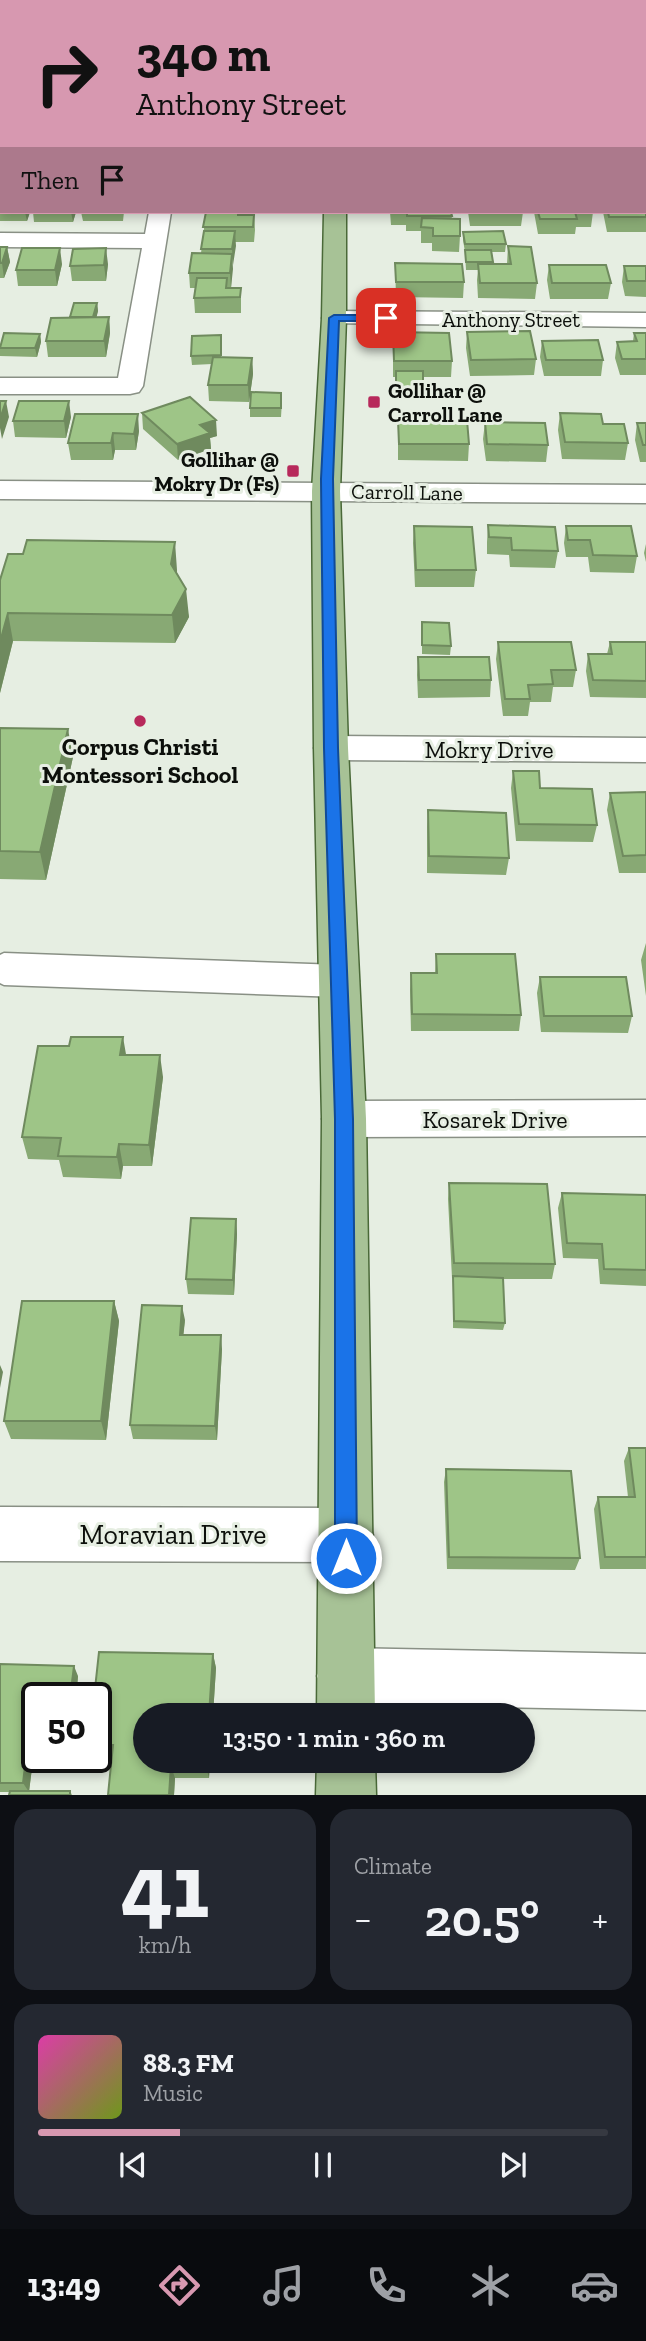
<!DOCTYPE html>
<meta charset="utf-8">
<style>
:root{--surface:#171b24;--page:#242831;--text:#f1f3f6;--muted:#9ea1a6;--line:#363941;--accent:#d798b0}
body{margin:0;font-family:"Zilla Slab",serif;background:var(--page);color:var(--text);height:100vh;display:flex;flex-direction:column;font-size:26px;white-space:nowrap}
*{box-sizing:border-box;margin:0}
p{font-size:23px;color:var(--muted)}
.icon{flex:none;width:38px;height:38px;fill:none;stroke:currentColor;stroke-width:2;stroke-linecap:round;stroke-linejoin:round}
.map{position:relative;height:1795px;overflow:hidden}
.drawer{display:flex;flex-direction:column;gap:14px;padding:14px;background:#0d0f14;flex:1}
.drawer>*{flex:none}
.hud{position:absolute;left:0px;top:0px;width:648px;height:214px;box-shadow:0 4px 10px #0003;background:#d798b0;color:#111;overflow:hidden}
.speed{position:absolute;left:21px;top:1682px;display:flex;gap:14px;font-size:35px;font-weight:700;text-align:center}
.speed>*{display:grid;place-content:center;width:91px;height:91px;border-radius:50%;background:var(--surface);box-shadow:0 4px 10px #0003;line-height:1}
.speed .limit{border:4px solid #111;border-radius:10px;background:#fff;color:#111}
.pin{position:absolute;display:grid;place-items:center;width:60px;height:60px;color:#fff;margin:-30px;border-radius:14px;box-shadow:0 4px 10px #0006}
.me{position:absolute;width:77px;margin:-38px;rotate:0deg;stroke-linejoin:round;filter:drop-shadow(0 0 5px #0008)}
.turn{display:flex;align-items:center;gap:24px;height:147px;padding:0 21px;font-size:32px}
.turn .icon{width:91px;height:91px;stroke-width:2.5}
.turn b{display:block;font-size:49px;line-height:60px}
.then{display:flex;align-items:center;height:66px;padding:0 21px;background:#0003;gap:14px;font-size:26px}
.big{font-size:52px;font-weight:600;line-height:1.1}
.drawer .tile{flex:1;display:flex;flex-direction:column;justify-content:center;gap:10px;min-width:0;padding:0 24px;border-radius:21px;background:var(--page)}
.drawer .dial{align-items:center;gap:0}
.dial b{font-size:91px;line-height:1}
.song{display:flex;align-items:center;gap:21px}
.cover{width:84px;height:84px;border-radius:10px;background:linear-gradient(135deg,hsl(320 70% 55%),hsl(80 70% 35%))}
.played{height:7px;border-radius:4px;background:linear-gradient(90deg,var(--accent) 25%,var(--line) 25%)}
.keys{display:flex;justify-content:space-around;direction:ltr}
.heat{display:flex;justify-content:space-between;align-items:center;font-size:38px;direction:ltr}
.drawer .tiles{flex:1;display:grid;gap:14px;grid-template-columns:1fr 1fr}
.tile:last-child{grid-column:span 2}
.trip{position:absolute;left:133px;top:1703px;width:402px;height:70px;border-radius:35px;background:var(--surface);box-shadow:0 4px 10px #0003;font-weight:600;line-height:70px;text-align:center}
.tab-bar{display:flex;height:112px;justify-content:space-around;align-items:center;background:#090b0e;color:var(--muted)}
.tab-bar .icon{width:49px;height:49px}
.tab-bar .on{color:var(--accent)}
.tab-bar b{font-size:32px;color:var(--text)}
.map>svg:first-child{display:block}
.green{fill:#f2b3c0}
.lines{fill:none;stroke-linecap:round;stroke-linejoin:round}
.minor-casing{stroke:#899085;stroke-width:3}
.major-casing{stroke:#4a6938;stroke-width:3}
.minor{fill:#fff;fill-rule:evenodd}
.major{fill:#a7c296;fill-rule:evenodd}
.wall{fill:#88a974}
.shaded-wall{fill:#6f8a5e}
.building{fill:#9ec587;stroke:#6f8a5e;stroke-width:2}
.route{fill:#1a73e8;stroke:#114b97;stroke-width:2}
.poi-dot{fill:#b7295b;stroke:#e6eee2;stroke-width:2.5}
.labels{text-anchor:middle;dominant-baseline:central;stroke-width:6;stroke-linejoin:round;paint-order:stroke}
.far-street-label{font-size:21px;fill:#0c0f0b;stroke:#e6eee2}
.far-poi-label{font-size:21px;font-weight:bold;fill:#0c0f0b;stroke:#e6eee2;text-anchor:start}
.poi-label{font-size:24px;font-weight:bold;fill:#0c0f0b;stroke:#e6eee2}
.street-label{font-size:24px;fill:#0c0f0b;stroke:#e6eee2}
.near-street-label{font-size:28px;fill:#0c0f0b;stroke:#e6eee2}
</style>
<div class="map">
<svg width="646" height="1795" viewBox="0 0 646 1795">
<rect width="100%" height="100%" fill="#e6eee2"/>
<path class="green" d="M366 0H646V189V2Z"/>
<g class="lines">
<g class="minor-casing">
<path id="minor" d="M191 0H209V2H191Z
M0 35H2V47H0Z
M0 124H2V136H0Z
M149 212H171L143 386 139 392 130 394H0V378H118L142 248 0 247V233L145 234Z
M334 311 646 313V327L325 323 322 318 325 313Z
M0 481 646 485V503L0 499Z
M331 736 646 738V762L331 760 319 756 314 748 319 740Z
M4 953 339 965 353 970 359 981 353 992 339 997 4 985 0 983V955Z
M646 1100V1136L344 1137 329 1132 322 1119 329 1106 344 1101Z
M0 1507 346 1508 365 1516 373 1535 365 1554 346 1562 0 1561Z
M345 1648 646 1654V1710L345 1704 325 1696 317 1676 325 1656Z"/>
</g>
<g class="major-casing">
<path id="major" d="M335 0H353V2H335Z
M324 212H346V318L340 491 348 748 366 1119 375 1715H317L322 1119 314 748 312 491 322 318Z
M317 1760H375L376 1795H316Z"/>
</g>
<use href="#minor" class="minor"/>
<use href="#major" class="major"/>
</g>
<path class="wall" d="M0 0H17V2H2V28H0Z
M2 49V70H1L0 53Z
M0 194H2V212H30L27 221H0Z
M646 199V232H607L603 212H646Z
M33 212H76L73 222H34Z
M81 212H124L123 221H83Z
M206 212H254L255 230 254 242H235L232 265 231 288H241V313H195L194 298 195 288H190L189 273 201 253Z
M390 212H451L452 219 460 236 459 252 432 251V243H421V231H406V225H391Z
M468 212H523L521 226H470Z
M534 212H593L591 227H576L575 234H538Z
M463 232 506 244 505 252H492L493 264H507L508 246 537 283 535 299 478 298 477 280 478 270H466L465 252 463 240Z
M0 247H7L10 262 4 278H0Z
M395 263 464 282 463 298 396 297Z
M62 264 57 286H18L16 270Z
M108 264 106 281H72L70 266Z
M549 265 611 283 608 299H550L547 280Z
M624 266H646V297L625 296 622 282Z
M97 303 98 311 96 317H109L110 333 106 357H48L46 341 70 317Z
M393 332 452 361 451 377H423V396L395 395V377H393Z
M467 332 536 359 534 375 470 376 466 348Z
M634 333H646V375H620L615 358 617 342 633 341Z
M40 334 41 342 37 357 0 356V345Z
M221 335V358H252L253 374 249 402 209 401 208 385 212 364 192 365 191 356Z
M542 341 603 360 601 376H544L540 357Z
M282 401 281 417H250V408Z
M142 413 217 436 210 438 211 449 178 460 143 429Z
M560 413 603 424 628 443 625 460 562 459 558 430Z
M75 414 139 431 136 450H115L113 460H71L68 443Z
M71 417 66 438 15 437 13 421Z
M398 420 469 444 468 461 398 460Z
M485 422 548 445 546 462 486 461 483 439Z
M637 423H646V462H640L635 440Z
M488 525 558 551 555 568 510 567 509 555 487 554V542Z
M414 526 476 570 474 587H415L413 543Z
M566 526 637 556 634 573 590 572 588 557H566L564 543Z
M646 544V562L644 553Z
M177 570V573L189 617 175 643 13 641 0 693V580Z
M422 622 451 646 450 655 422 654Z
M498 642 576 670 573 687H553L551 702H530L528 716H503L496 659Z
M610 642H646V698L590 697 586 671 588 654H607Z
M418 657 491 680 490 697 418 698 417 675Z
M0 728 73 757 46 880 0 879Z
M513 771 597 825 593 842 516 841 511 788Z
M646 792V873H619L607 810 610 793Z
M428 810 509 858 506 875 427 873V827Z
M646 943V996L641 960Z
M436 954 521 1015 519 1031H411L410 990 411 973H435Z
M540 977 632 1016 628 1033 541 1032 537 993Z
M126 1055 163 1077 152 1166H123L121 1179 63 1177 59 1160 28 1159 22 1137Z
M449 1183 555 1264 552 1279H503L505 1323 503 1330 453 1328V1278H452L448 1199Z
M562 1193 646 1195V1286L600 1284 598 1259 563 1258 558 1208Z
M236 1219 237 1234 234 1295 188 1294 186 1279Z
M114 1301 119 1321 106 1440 11 1439 4 1421Z
M185 1320 183 1335 222 1349 217 1440 133 1439 130 1425Z
M629 1448H646V1569H600L594 1509 598 1497H628L624 1461Z
M446 1469 580 1558 575 1570 447 1569 444 1482Z
M213 1654 216 1668 213 1715H145V1760H210L209 1778H175L174 1795H108L112 1758 95 1757H96V1698Z
M0 1664 78 1676 76 1698H37V1752H34L29 1791H70L72 1795H9L10 1792H0Z"/>
<path class="shaded-wall" d="M2 144V155L0 159V149Z
M25 212H30L27 221Z
M71 212H76L73 222Z
M235 231 236 246 233 265 232 249Z
M7 247 10 262 4 278 2 263Z
M60 248 62 264 57 286 55 270Z
M106 248 108 264 106 281 104 265Z
M232 254 233 269 231 288 230 273Z
M97 303 98 311 94 328 93 319Z
M109 317 110 333 106 357 104 341Z
M40 334 41 342 37 357 35 348Z
M252 358 253 374 249 402 248 385Z
M6 401 9 417 2 439 0 428V419Z
M69 401 71 417 66 438 64 421Z
M138 414 139 431 136 450 134 434Z
M216 420 217 436 210 438 211 449 178 460 177 444 200 425Z
M113 433 115 450 113 460 111 443Z
M175 542 177 570 174 592 171 564Z
M186 589 189 617 175 643 172 615Z
M8 613 13 641 0 693V642Z
M68 729 73 757 46 880 40 852Z
M123 1037 127 1060 120 1055Z
M160 1055 163 1077 152 1166 149 1145Z
M119 1144 123 1166 121 1179 117 1157Z
M236 1219 237 1234 234 1295 233 1280Z
M114 1301 119 1321 106 1440 101 1421Z
M182 1306 185 1320 182 1349 180 1335Z
M221 1335 222 1349 217 1440 215 1426Z
M0 1365 3 1372 0 1388Z
M213 1654 216 1668 213 1715H209Z
M74 1666 78 1676 76 1698H70Z
M28 1742 34 1752 29 1792 23 1783Z
M206 1760H210L209 1778 206 1766Z
M171 1766 175 1778 174 1795H169Z"/>
<path class="building" d="M0 0H16L15 2H2V15H0Z
M137 0 173 1V2H137Z
M235 0H283V2H234Z
M0 96H2V106H0Z
M0 194H2V206H0Z
M646 199V217H609L608 212H646Z
M206 212H238V215H254L253 227H203Z
M407 212H451L452 216H407Z
M538 212H593H575L577 219H540Z
M422 218 460 219V236H433V228L421 227Z
M204 231H235L232 249H201Z
M503 231 506 244H465L463 232Z
M508 246 531 247 537 283H480L478 264H511Z
M0 247H7L2 263H0Z
M22 248H60L55 270H16Z
M106 248 104 265 70 266 73 249Z
M465 250H491L493 262H466Z
M192 253 232 254 230 273H189Z
M395 263 462 264 464 282H396Z
M549 265H606L611 283H552Z
M624 266H646V281H627Z
M197 278H227L226 288H241L240 297 194 298Z
M74 303H97L93 317H70Z
M109 317 104 341H46L51 318Z
M530 331 536 359 471 360 467 332Z
M393 332 449 333 452 361H394Z
M4 333 40 334 35 348H0Z
M634 333H646V359H622L617 342 637 341Z
M221 335V355L191 356 192 336Z
M598 340 603 360H546L542 341Z
M213 357 252 358 248 385H208Z
M396 371H423V387H396Z
M251 392 281 393V408H250Z
M190 397 216 420 200 425 210 433 177 444 142 413Z
M0 401H6L0 419Z
M19 401H69L64 421H13Z
M560 413 601 414 603 424H624L628 443 565 442Z
M75 414H138L134 434 113 433 111 443H68Z
M398 420H467L469 444H399Z
M485 422 545 423 548 445 487 444Z
M637 423H646V445H643Z
M488 525 555 527 558 551 512 550 511 538 489 537Z
M414 526 472 527 476 570H416Z
M566 526H631L637 556 593 555 590 540H568Z
M27 540 175 542 171 564 186 589 172 615 8 613 0 642V580L8 554H23Z
M422 622 449 623 451 646 422 645Z
M498 642H571L576 670H551L553 684 528 685 530 699H505Z
M610 642H646V681L593 680 588 654H612Z
M418 657H489L491 680H419Z
M0 728 68 729 40 852 0 851Z
M513 771H539L540 788 592 789 597 825 519 824Z
M646 792V855L623 856 610 793Z
M428 810 506 813 509 858 429 856Z
M436 954H515L521 1015 412 1014 411 973H437Z
M540 977H626L632 1016H544Z
M71 1037H123L120 1055H160L149 1145 119 1144 117 1157 58 1156 61 1138 22 1137 38 1046H69Z
M449 1183 547 1184 555 1264 454 1263Z
M562 1193 646 1195V1270L604 1269 602 1244 567 1243Z
M191 1218 236 1219 233 1280 186 1279Z
M453 1276 503 1278 505 1323 454 1321Z
M22 1301H114L101 1421H4Z
M142 1305 182 1306 180 1335H221L215 1426 130 1425Z
M629 1448H646V1557H605L598 1497H635Z
M446 1469 571 1471 580 1558 449 1557Z
M99 1652 213 1654 209 1715H145V1760H206V1766H171L169 1795H108L113 1745H96V1698H94Z
M0 1664 74 1666 70 1698H37V1742H28L23 1783H0Z
M10 1791H70V1795H9Z"/>
<path class="route" d="M334 315H386L391 318 386 321H339L333 479 338 748 353 1119 357 1558 354 1566 346 1569 338 1566 335 1558V1119L324 748 321 479 329 318Z"/>
<g class="poi-dot">
<rect x="367" y="395" width="14" height="14" rx="3.5"/>
<rect x="286" y="464" width="14" height="14" rx="3.5"/>
<circle cx="140" cy="721" r="7"/>
</g>
<g class="labels">
<g class="far-street-label">
<text x="511" y="319">Anthony Street</text>
<text transform="translate(407 492) rotate(1)">Carroll Lane</text>
</g>
<g class="far-poi-label">
<text x="388" y="390">Gollihar @<tspan x="388" dy="24">Carroll Lane</tspan></text>
<text x="279" y="459" text-anchor="end">Gollihar @<tspan x="279" dy="24">Mokry Dr (Fs)</tspan></text>
</g>
<g class="poi-label">
<text x="140" y="746">Corpus Christi<tspan x="140" dy="28">Montessori School</tspan></text>
</g>
<g class="street-label">
<text x="489" y="749">Mokry Drive</text>
<text x="495" y="1119">Kosarek Drive</text>
</g>
<g class="near-street-label">
<text x="173" y="1534">Moravian Drive</text>
</g>
</g>
</svg>
<div class="speed"><div class="limit">50</div></div>
<div class="pin" style="left:386px;top:318px;background:#d93025"><svg class="icon" aria-label="arrive" viewBox="0 0 24 24"><path d="M6 21V4h12l-3 4 3 4H6"/></svg></div>
<svg class="me" style="left:346px;top:1558px" viewBox="-20 -20 40 40"><circle r="17" fill="#1a73e8" stroke="#fff" stroke-width="3"/><path d="M0-11L8 9 0 5-8 9z" fill="#fff"/></svg>
<div class="trip">13:50 · 1 min · 360 m</div>
<div class="hud">
<div class="turn"><svg class="icon" aria-label="right" viewBox="0 0 24 24"><path d="M7 20v-9h11M14 6l5 5-5 5"/></svg><div><b>340 m</b>Anthony Street</div></div>
<div class="then">Then<svg class="icon" aria-label="arrive" viewBox="0 0 24 24"><path d="M6 21V4h12l-3 4 3 4H6"/></svg></div>
</div>
</div>
<section class="drawer">
<div class="tiles">
<div class="tile dial"><b>41</b><p>km/h</p></div>
<div class="tile"><p>Climate</p>
<div class="heat"><a>−</a><b class="big">20.5°</b><a>+</a></div>
</div>
<div class="tile">
<div class="song"><i class="cover"></i><div><b>88.3 FM</b><p>Music</p></div></div>
<div class="played"></div>
<div class="keys"><svg class="icon" aria-label="previous" viewBox="0 0 24 24"><path d="M18 5L8 12l10 7zM5 5v14"/></svg><svg class="icon" aria-label="pause" viewBox="0 0 24 24"><path d="M8 5v14M16 5v14"/></svg><svg class="icon" aria-label="next" viewBox="0 0 24 24"><path d="M6 5l10 7-10 7zM19 5v14"/></svg></div>
</div>
</div>
</section>
<nav class="tab-bar">
<b>13:49</b>
<svg class="icon on" aria-label="directions" viewBox="0 0 24 24"><path d="M12 3l9 9-9 9-9-9zM9 14v-3h6M13 9l2 2-2 2"/></svg>
<svg class="icon" aria-label="music" viewBox="0 0 24 24"><path d="M9 18V5l10-2v13"/><circle cx="6" cy="18" r="3"/><circle cx="16" cy="16" r="3"/></svg>
<svg class="icon" aria-label="phone" viewBox="0 0 24 24"><path d="M5 4h4l2 5-3 2q2 4 5 5l2-3 5 2v4C11 20 4 13 5 4z"/></svg>
<svg class="icon" aria-label="climate" viewBox="0 0 24 24"><path d="M12 3v18M4 7l16 10M4 17L20 7"/></svg>
<svg class="icon" aria-label="car" viewBox="0 0 24 24"><path d="M5 17H2v-5l4-1 3-4h7l3 4 3 1v5h-3M9 17h6M6 11h13"/><circle cx="7" cy="17" r="2"/><circle cx="17" cy="17" r="2"/></svg>
</nav>
